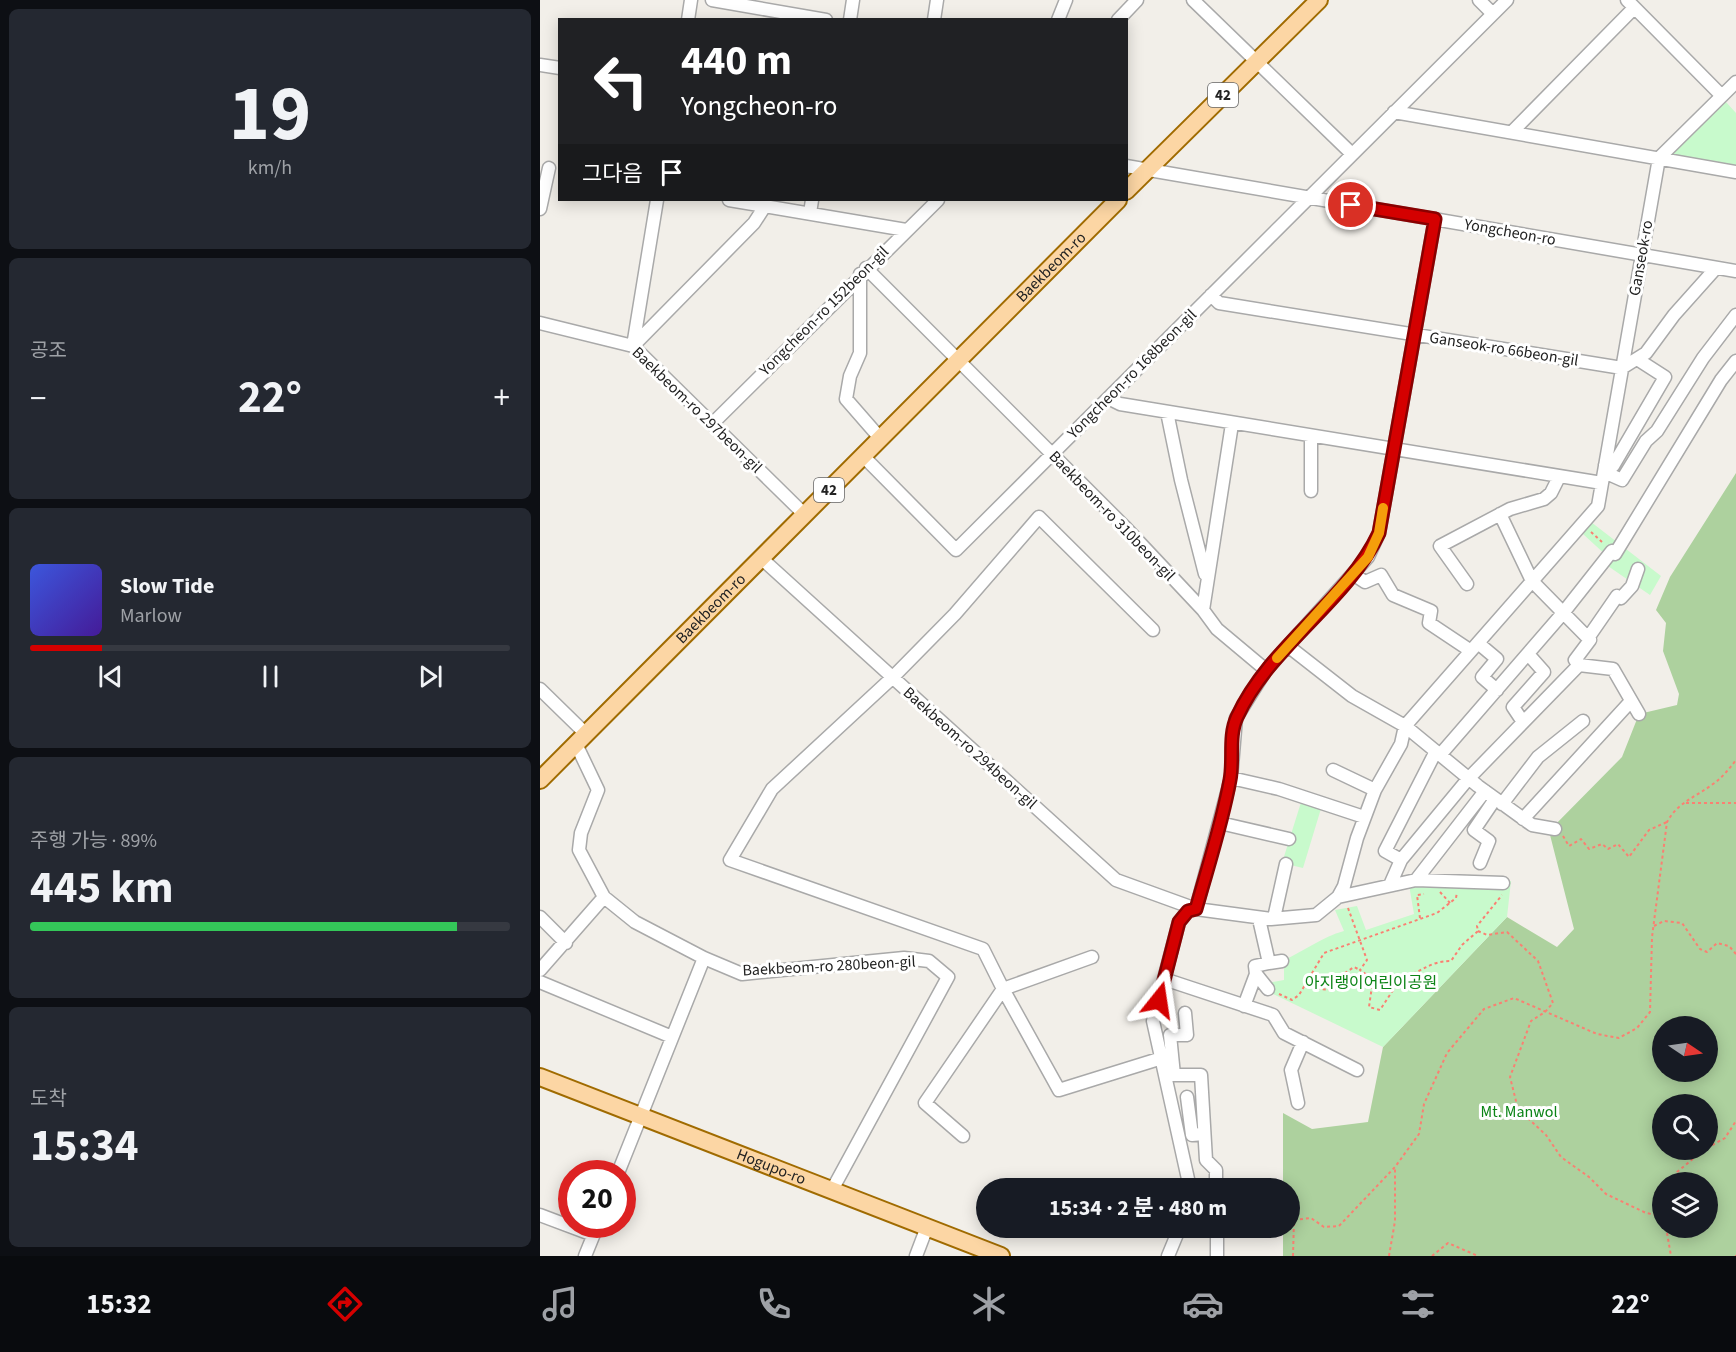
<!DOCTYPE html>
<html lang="ko">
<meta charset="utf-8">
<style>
:root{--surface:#171b24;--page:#242831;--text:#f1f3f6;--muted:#9ea1a6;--line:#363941;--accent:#d40000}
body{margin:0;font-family:"Source Sans 3","Noto Sans KR",sans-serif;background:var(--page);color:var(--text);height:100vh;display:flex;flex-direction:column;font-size:22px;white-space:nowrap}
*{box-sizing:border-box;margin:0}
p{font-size:20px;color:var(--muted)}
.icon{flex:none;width:33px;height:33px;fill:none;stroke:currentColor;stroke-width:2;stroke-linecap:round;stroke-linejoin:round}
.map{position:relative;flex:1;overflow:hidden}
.details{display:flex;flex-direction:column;gap:9px;padding:9px;background:#0d0f14;width:540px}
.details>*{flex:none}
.guide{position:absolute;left:18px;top:18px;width:570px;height:183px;border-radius:0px;box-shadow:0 3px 15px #0003;background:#202124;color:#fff;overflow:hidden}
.needle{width:39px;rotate:103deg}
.buttons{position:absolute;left:1112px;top:1016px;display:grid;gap:12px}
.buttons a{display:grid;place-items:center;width:66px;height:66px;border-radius:50%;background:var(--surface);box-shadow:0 3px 15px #0003;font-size:30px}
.speed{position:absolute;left:18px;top:1160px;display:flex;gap:12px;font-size:30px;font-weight:700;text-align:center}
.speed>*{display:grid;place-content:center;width:78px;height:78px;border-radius:50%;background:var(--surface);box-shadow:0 3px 15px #0003;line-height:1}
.speed .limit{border:9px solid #d22;background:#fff;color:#111}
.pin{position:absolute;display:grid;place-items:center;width:51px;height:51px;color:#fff;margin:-26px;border:3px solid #fff;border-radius:50%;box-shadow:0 2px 6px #0007}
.me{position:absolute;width:66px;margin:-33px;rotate:15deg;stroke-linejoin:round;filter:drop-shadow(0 0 4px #0008)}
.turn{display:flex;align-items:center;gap:21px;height:126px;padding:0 24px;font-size:27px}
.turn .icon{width:78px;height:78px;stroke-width:2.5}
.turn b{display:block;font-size:42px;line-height:51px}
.then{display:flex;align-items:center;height:57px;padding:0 24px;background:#0003;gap:12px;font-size:22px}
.big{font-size:45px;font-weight:700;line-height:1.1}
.details .card{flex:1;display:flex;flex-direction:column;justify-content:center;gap:9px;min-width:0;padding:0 21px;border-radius:9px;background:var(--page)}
.details .dial{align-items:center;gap:0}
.dial b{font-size:78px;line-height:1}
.song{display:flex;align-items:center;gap:18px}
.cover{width:72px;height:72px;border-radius:9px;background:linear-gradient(135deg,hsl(230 70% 55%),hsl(260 70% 35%))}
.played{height:6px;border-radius:3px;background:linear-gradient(90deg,var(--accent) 15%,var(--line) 15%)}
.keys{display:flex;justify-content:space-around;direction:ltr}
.heat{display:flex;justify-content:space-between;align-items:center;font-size:33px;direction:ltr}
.charge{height:9px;border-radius:4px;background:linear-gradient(90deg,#34c759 89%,var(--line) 0)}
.trip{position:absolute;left:436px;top:1178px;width:324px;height:60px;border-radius:30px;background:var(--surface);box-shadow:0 3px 15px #0003;font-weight:700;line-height:60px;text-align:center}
.tabs{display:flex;height:96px;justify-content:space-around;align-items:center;background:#090b0e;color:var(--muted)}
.tabs .icon{width:42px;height:42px}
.tabs .active{color:var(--accent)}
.tabs b{font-size:27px;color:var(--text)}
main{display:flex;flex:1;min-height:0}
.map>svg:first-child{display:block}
.forest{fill:#add19e;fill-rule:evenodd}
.park{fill:#c8facc}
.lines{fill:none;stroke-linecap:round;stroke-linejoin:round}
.minor-casing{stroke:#a9a9a9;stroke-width:15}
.major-casing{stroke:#a06b00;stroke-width:20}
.path{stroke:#fa8072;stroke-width:2;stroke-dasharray:3 3;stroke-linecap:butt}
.minor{stroke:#fff;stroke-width:12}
.major{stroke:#fcd6a4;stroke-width:16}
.route-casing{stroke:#8a0000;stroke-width:15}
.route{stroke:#d40000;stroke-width:10}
.slow{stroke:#f59e0b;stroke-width:10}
.labels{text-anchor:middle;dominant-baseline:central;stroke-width:6;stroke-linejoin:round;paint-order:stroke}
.shield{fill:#fff;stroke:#646464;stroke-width:1.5}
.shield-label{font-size:15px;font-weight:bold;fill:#222}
.street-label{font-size:16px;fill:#222;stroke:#fff}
.park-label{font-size:16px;fill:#0c8416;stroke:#fff}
</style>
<main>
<section class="details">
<div class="card dial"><b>19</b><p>km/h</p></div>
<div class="card"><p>공조</p>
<div class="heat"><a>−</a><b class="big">22°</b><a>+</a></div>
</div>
<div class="card">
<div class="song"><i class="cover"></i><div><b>Slow Tide</b><p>Marlow</p></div></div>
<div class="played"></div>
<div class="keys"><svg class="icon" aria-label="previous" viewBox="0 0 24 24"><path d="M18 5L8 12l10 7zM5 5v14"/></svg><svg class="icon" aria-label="pause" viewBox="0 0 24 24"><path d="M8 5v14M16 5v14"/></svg><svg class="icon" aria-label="next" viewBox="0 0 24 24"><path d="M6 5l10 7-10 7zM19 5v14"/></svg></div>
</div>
<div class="card"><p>주행 가능 · 89%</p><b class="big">445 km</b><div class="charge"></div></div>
<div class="card"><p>도착</p><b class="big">15:34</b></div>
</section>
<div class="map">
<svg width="1196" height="1256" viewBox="0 0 1196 1256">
<rect width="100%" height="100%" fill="#f2efe9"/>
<path class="forest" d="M1196 473V1256H743V1227H750V1188H743V1113L772 1129 828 1122 843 1047 967 917 1017 947 1034 929 1009 831 1082 757 1099 714 1137 705 1139 694 1123 651 1126 623 1116 610 1130 577ZM1122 1026H1167V1071H1122ZM1122 1104H1167V1149H1122ZM1122 1182H1167V1227H1122Z"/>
<path class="park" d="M1186 102 1196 113V166L1130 157Z
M1051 522 1121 576 1110 595 1065 564 1068 557 1043 534Z
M763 796 783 802 763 868 742 863Z
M901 878 971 881 967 917 843 1047 729 992 727 983 744 980V960C764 951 782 937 804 931L795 910 817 906 826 930 874 914 869 885Z"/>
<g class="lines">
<g class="minor-casing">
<path id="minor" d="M172 0 286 20
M653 0 812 154
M939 0 953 14
M1087 0 1182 96
M148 20 151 0
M310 20 313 0
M394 20 397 0
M518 20 526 0
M578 20 597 0
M0 65 20 68
M854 112 1196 172
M972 132 1094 8
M586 166 1196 271
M189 200 366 230
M0 209 9 168
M270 213 272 200
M326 268 584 526 663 610 677 629 726 670
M320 274V353L310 376 306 399 340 438
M671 295 679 303 1082 368 1106 353 1134 315 1176 268
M0 323 93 346 264 514
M93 346 214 223 225 206
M93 346 117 200
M568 398 580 404 1062 483
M627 412 641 480 665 574
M172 424 398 200
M771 437V491
M323 456 416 550 967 0
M1065 465 1073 466 1125 377 1097 359
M1064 472 1082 480 1106 441 1117 431 1163 358 1196 315
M960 514 992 581 1050 640 1035 660 1039 665
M1075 554 1181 380 1196 361
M221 558 576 880 656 909 731 919 776 915 798 897 804 886 817 838 835 790 861 744 865 726 1058 506 1119 158 1196 82
M813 574 825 582 841 575 853 595 891 611 889 623 931 651
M927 584 900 546 970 509 1004 499 1011 493 1019 477
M663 610 692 424
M1048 638 1077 596 1081 598 1092 586 1098 569
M938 643 957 659 942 677 957 690
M748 646 812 696 865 726 938 786 992 825 1015 829
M1039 665 1073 669 1099 714
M0 689 46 734
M983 722 973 707 1004 672 988 654
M36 744 58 790 41 833 39 850 64 897 95 922 164 958 202 974 364 958 389 961 408 977 292 1190
M900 755 1023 613 1072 551
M793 770 835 790
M691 778 739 789 824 817
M962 804 998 757 1043 721
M983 819 1091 701
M680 823 749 839
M861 860 845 851 896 751
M940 863 949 841 934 830 955 799
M876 880 945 791
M850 885 861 860 928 779 1039 665
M798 897 876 880 963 883
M656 909 691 778 696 718 726 670 828 557 839 533 895 219
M0 917 26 943
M734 918 746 864
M719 919 729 963 742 961
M552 957 463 989 443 949 190 860 232 789 353 677 415 614 499 517 613 630
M0 970 64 897
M716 974 728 989
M624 979 733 1015 744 1033 817 1070
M0 982 132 1037
M704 1006 716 974 715 966 729 963
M645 1013 647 1035H630L634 1075H661L666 1160 676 1170V1188
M647 1097 652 1135 664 1134
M758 1103 751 1070 763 1042
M423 1136 385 1103 463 989 519 1090 622 1058
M78 1173 164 958
M650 1188 613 1021 639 922 648 911 656 909
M0 1215 53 1235
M677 1227V1256
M640 1228 677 1227
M45 1256 58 1224
M376 1256 387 1227
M628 1256 640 1227"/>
</g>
<g class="major-casing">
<g id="major">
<path d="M586 191 779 0"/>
<path id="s1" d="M0 780 578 200"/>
<path id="s2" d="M0 1077 461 1256"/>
</g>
</g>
<path class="path" d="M1051 532 1062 542
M1146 803H1196
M1023 836 1029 846 1041 839 1049 849 1062 844 1068 849 1078 844 1089 857 1109 830 1127 822
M900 892 910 903
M808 908 827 960 820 970 833 979 829 1007 840 1010 861 978C883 972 889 961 911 961L922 945 938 931 937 926 962 895
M880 918 877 895 884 894
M1114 926 1124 921 1142 923 1160 949 1167 952 1177 943 1189 946 1196 954
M938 931 947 935 967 932 998 961 1013 1003 1005 1012 991 1021 970 1077 978 1109 1006 1135 1021 1157 1049 1177 1066 1194 1106 1213 1122 1216
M770 978 779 989 790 990 799 977 814 967 820 970
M739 994 752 1000 759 995 784 953 897 913 916 898 917 892
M1167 1148 1185 1138 1196 1121
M1130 1182 1137 1172 1165 1149
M1126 1227 1131 1256
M753 1256 754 1220 771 1218 784 1227 799 1226 855 1167 879 1134 884 1104 907 1053 944 1009 974 998 1057 1034 1079 1038 1097 1028 1110 1012 1112 937 1127 822C1138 802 1156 797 1173 784 1183 777 1189 769 1196 760
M849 1256 855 1221V1167
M892 1256 908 1243 938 1256
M1196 1256V1255"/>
<use href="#minor" class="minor"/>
<use href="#major" class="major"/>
</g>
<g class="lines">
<g class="route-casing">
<path id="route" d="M619 1000 639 922 648 911 656 909C668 866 682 824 690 780 694 760 688 736 697 717 730 645 806 603 839 533L895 219 811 205"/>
</g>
<use href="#route" class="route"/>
<path class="slow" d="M737 658 828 557 839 533 843 508"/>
</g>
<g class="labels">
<g class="shield">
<rect x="668" y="83" width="30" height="24" rx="4.5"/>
<rect x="274" y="478" width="30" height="24" rx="4.5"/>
</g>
<g class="shield-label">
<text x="683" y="95">42</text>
<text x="289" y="490">42</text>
</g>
<g class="street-label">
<text transform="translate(970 232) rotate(10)">Yongcheon-ro</text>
<text transform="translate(1101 258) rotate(-80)">Ganseok-ro</text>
<text stroke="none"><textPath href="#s1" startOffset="724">Baekbeom-ro</textPath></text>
<text transform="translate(284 311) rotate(-45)">Yongcheon-ro 152beon-gil</text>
<text transform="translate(964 349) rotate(9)">Ganseok-ro 66beon-gil</text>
<text transform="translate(592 374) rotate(-45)">Yongcheon-ro 168beon-gil</text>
<text transform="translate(157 410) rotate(44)">Baekbeom-ro 297beon-gil</text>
<text transform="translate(572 516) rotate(46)">Baekbeom-ro 310beon-gil</text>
<text stroke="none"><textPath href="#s1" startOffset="242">Baekbeom-ro</textPath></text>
<text transform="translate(430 748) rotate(42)">Baekbeom-ro 294beon-gil</text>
<text transform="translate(289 966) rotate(-3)">Baekbeom-ro 280beon-gil</text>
<text stroke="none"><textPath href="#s2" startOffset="248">Hogupo-ro</textPath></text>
</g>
<g class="park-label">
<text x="831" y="983">아지랭이어린이공원</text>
<text x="979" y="1112">Mt. Manwol</text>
</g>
</g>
</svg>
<div class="buttons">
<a><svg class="needle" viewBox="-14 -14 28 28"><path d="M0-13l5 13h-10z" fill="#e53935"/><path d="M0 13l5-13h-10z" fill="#9ea1a6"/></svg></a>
<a><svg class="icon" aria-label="search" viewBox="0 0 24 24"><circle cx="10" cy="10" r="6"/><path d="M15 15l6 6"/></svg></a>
<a><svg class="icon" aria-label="layers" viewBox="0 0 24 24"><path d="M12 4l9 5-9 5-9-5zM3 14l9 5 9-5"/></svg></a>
</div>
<div class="speed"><div class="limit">20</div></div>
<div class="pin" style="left:811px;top:205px;background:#d93025"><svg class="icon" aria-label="arrive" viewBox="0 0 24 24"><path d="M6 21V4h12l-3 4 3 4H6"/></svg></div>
<svg class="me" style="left:619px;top:1000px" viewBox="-20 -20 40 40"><path d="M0-17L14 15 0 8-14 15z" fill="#d40000" stroke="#fff" stroke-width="4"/></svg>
<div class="trip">15:34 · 2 분 · 480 m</div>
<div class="guide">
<div class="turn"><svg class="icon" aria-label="left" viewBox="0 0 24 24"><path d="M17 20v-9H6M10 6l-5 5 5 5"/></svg><div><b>440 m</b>Yongcheon-ro</div></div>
<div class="then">그다음<svg class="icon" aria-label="arrive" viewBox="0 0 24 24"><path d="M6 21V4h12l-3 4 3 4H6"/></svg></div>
</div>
</div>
</main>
<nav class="tabs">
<b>15:32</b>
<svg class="icon active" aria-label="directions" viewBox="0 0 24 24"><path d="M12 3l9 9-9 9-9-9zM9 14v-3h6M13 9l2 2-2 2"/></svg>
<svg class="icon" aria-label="music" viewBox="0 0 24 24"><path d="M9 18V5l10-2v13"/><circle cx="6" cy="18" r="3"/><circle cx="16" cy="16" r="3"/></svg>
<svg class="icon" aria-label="phone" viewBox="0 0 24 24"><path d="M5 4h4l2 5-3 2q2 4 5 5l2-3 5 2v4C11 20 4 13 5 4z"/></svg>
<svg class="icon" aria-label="climate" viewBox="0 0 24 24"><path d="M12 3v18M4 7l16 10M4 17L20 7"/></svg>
<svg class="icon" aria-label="car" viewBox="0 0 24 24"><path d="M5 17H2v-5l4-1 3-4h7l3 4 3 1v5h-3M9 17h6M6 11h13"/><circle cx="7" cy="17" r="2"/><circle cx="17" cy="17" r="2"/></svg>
<svg class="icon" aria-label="filters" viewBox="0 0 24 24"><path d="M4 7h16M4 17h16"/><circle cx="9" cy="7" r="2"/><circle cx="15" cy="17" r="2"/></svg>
<b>22°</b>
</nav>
